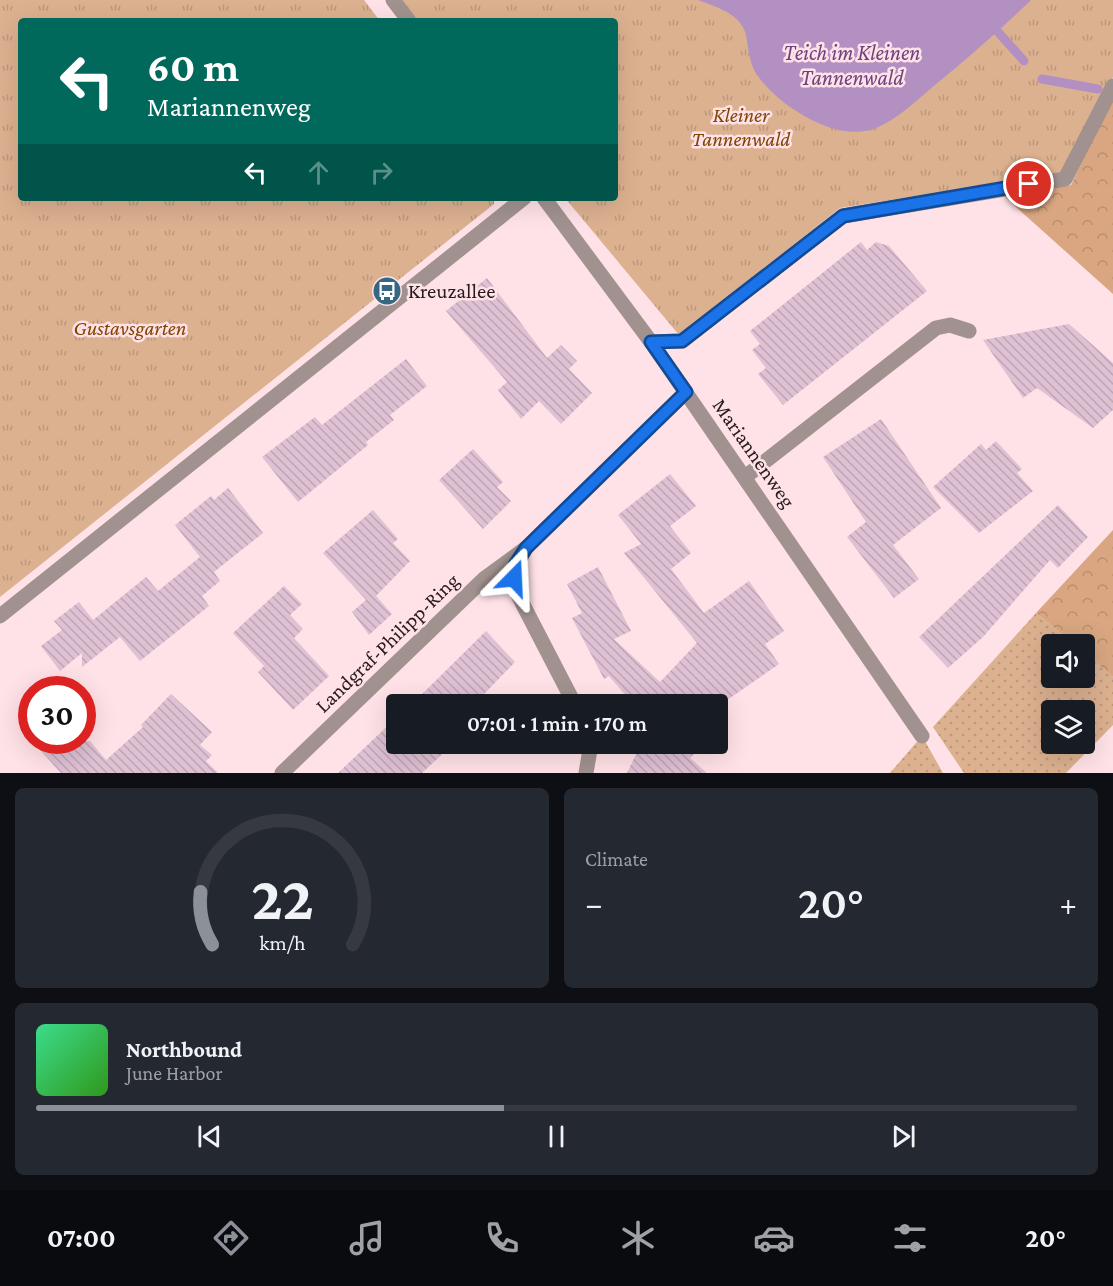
<!DOCTYPE html>
<meta charset="utf-8">
<style>
:root{--surface:#171b24;--page:#242831;--text:#f1f3f6;--muted:#9ea1a6;--line:#363941;--accent:#8c9099}
body{margin:0;font-family:"Crimson Pro",serif;background:var(--page);color:var(--text);height:100vh;display:flex;flex-direction:column;font-size:22px;white-space:nowrap}
*{box-sizing:border-box;margin:0}
p{font-size:20px;color:var(--muted)}
.icon{flex:none;width:33px;height:33px;fill:none;stroke:currentColor;stroke-width:2;stroke-linecap:round;stroke-linejoin:round}
.map{position:relative;height:773px;overflow:hidden}
.sheet{display:flex;flex-direction:column;gap:15px;padding:15px;background:#0d0f14;flex:1}
.sheet>*{flex:none}
.top-card{position:absolute;left:18px;top:18px;width:600px;height:183px;border-radius:6px;box-shadow:0 6px 24px #0002;background:#00695c;color:#fff;overflow:hidden}
.buttons{position:absolute;left:1041px;top:634px;display:grid;gap:12px}
.buttons a{display:grid;place-items:center;width:54px;height:54px;border-radius:6px;background:var(--surface);box-shadow:0 6px 24px #0002;font-size:30px}
.speed{position:absolute;left:18px;top:676px;display:flex;gap:12px;font-size:30px;font-weight:700;text-align:center}
.speed>*{display:grid;place-content:center;width:78px;height:78px;border-radius:50%;background:var(--surface);box-shadow:0 6px 24px #0002;line-height:1}
.speed .limit{border:9px solid #d22;background:#fff;color:#111}
.pin{position:absolute;display:grid;place-items:center;width:51px;height:51px;color:#fff;margin:-26px;border:3px solid #fff;border-radius:50%;box-shadow:0 2px 6px #0007}
.me{position:absolute;width:66px;margin:-33px;rotate:21deg;stroke-linejoin:round;filter:drop-shadow(0 0 4px #0008)}
.turn{display:flex;align-items:center;gap:21px;height:126px;padding:0 30px;font-size:27px}
.turn .icon{width:78px;height:78px;stroke-width:2.5}
.turn b{display:block;font-size:42px;line-height:51px}
.lanes{display:flex;align-items:center;height:57px;padding:0 30px;background:#0003;justify-content:center;gap:30px;direction:ltr}
.lanes .off{opacity:.35}
.big{font-size:45px;font-weight:600;line-height:1.1}
.sheet .tile{flex:1;display:flex;flex-direction:column;justify-content:center;gap:9px;min-width:0;padding:0 21px;border-radius:9px;background:var(--page)}
.sheet .dial{align-items:center;gap:0}
.dial svg{height:156px;overflow:visible;fill:none;stroke:var(--line);stroke-width:7;stroke-linecap:round;text-anchor:middle}
.dial text{fill:var(--text);stroke:none}
.song{display:flex;align-items:center;gap:18px}
.cover{width:72px;height:72px;border-radius:9px;background:linear-gradient(135deg,hsl(150 70% 55%),hsl(110 70% 35%))}
.played{height:6px;border-radius:3px;background:linear-gradient(90deg,var(--accent) 45%,var(--line) 45%)}
.keys{display:flex;justify-content:space-around;direction:ltr}
.heat{display:flex;justify-content:space-between;align-items:center;font-size:33px;direction:ltr}
.sheet .tiles{flex:1;display:grid;gap:15px;grid-template-columns:1fr 1fr}
.tile:last-child{grid-column:span 2}
.trip{position:absolute;left:386px;top:694px;width:342px;height:60px;border-radius:6px;background:var(--surface);box-shadow:0 6px 24px #0002;font-weight:600;line-height:60px;text-align:center}
.dock{display:flex;height:96px;justify-content:space-around;align-items:center;background:#090b0e;color:var(--muted)}
.dock .icon{width:42px;height:42px}
.dock .selected{color:var(--accent)}
.dock b{font-size:27px;color:var(--text)}
.map>svg:first-child{display:block}
.grass{fill:url(#grass-dots);fill-rule:evenodd}
.forest{fill:url(#forest-crowns)}
.park{fill:url(#park-tufts)}
.water{fill:#b291c2}
.lines{fill:none;stroke-linecap:round;stroke-linejoin:round}
.stream{stroke:#b291c2;stroke-width:9}
.building{fill:url(#building-back-hatch)}
.minor{stroke:#a1928f;stroke-width:15}
.route-casing{stroke:#114b97;stroke-width:15}
.route{stroke:#1a73e8;stroke-width:10}
.labels{text-anchor:middle;dominant-baseline:central;stroke-width:5;stroke-linejoin:round;paint-order:stroke}
.park-label{font-size:21px;font-style:italic;fill:#824401;stroke:#ffe2e7}
.poi-label{font-size:21px;fill:#281b1e;stroke:#ffe2e7;text-anchor:start}
.street-label{font-size:21px;fill:#281b1e;stroke:#ffe2e7}
.water-label{font-size:22px;font-style:italic;fill:#6d4280;stroke:#ffe2e7}
</style>
<div class="map">
<svg width="1113" height="773" viewBox="0 0 1113 773">
<defs>
<pattern id="grass-dots" width="8" height="8" patternUnits="userSpaceOnUse" patternTransform="scale(1.5)"><rect width="8" height="8" fill="#dcb190"/><path d="M2 2h.1M6 6h.1" fill="none" stroke="#bd987c" stroke-width="1.8" stroke-linecap="round"/></pattern>
<pattern id="forest-crowns" width="20" height="18" patternUnits="userSpaceOnUse" patternTransform="scale(1.5)"><rect width="20" height="18" fill="#d9a681"/><path d="M2 6a3 3 0 1 1 6 0M12 15a3 3 0 1 1 6 0" fill="none" stroke="#ba8e6f"/></pattern>
<pattern id="park-tufts" width="24" height="20" patternUnits="userSpaceOnUse" patternTransform="scale(1.5)"><rect width="24" height="20" fill="#dcb190"/><path d="M3 7l-1-3M5 7V3M7 7l1-3M15 17l-1-3M17 17v-4M19 17l1-3" fill="none" stroke="#bd987c"/></pattern>
<pattern id="building-back-hatch" width="6" height="6" patternUnits="userSpaceOnUse" patternTransform="scale(1.5)"><rect width="6" height="6" fill="#dec1d3"/><path d="M-1 5l2 2M0 0l6 6M5-1l2 2" fill="none" stroke="#bea5b5"/></pattern>
</defs>
<rect width="100%" height="100%" fill="#ffe2e7"/>
<path class="grass" d="M1036 613 1075 645H1052V678H1084L1085 653 1113 677V725L1066 773H964L933 727ZM1052 711H1084V744H1052Z
M922 736 943 773H890Z"/>
<path class="forest" d="M1113 96V294L1005 197 1071 185Z
M1113 530V677L1085 653 1084 645H1075L1036 613Z"/>
<path class="park" d="M0 0H364L380 21H21V198H494V204L0 597Z
M400 0H1113V77L1062 173 840 208 679 335 565 198H615V21H418Z"/>
<path class="water" d="M698 0H1031C1000 30 968 58 935 85 917 100 898 119 876 128 837 144 779 106 757 75 750 64 749 54 747 41 745 15 719 8 698 0Z"/>
<g class="lines">
<path class="stream" d="M998 32 1024 61
M1042 79 1098 89"/>
</g>
<path class="building" d="M861 242 867 250 876 242 889 246 927 291 783 405 758 374 766 368 752 350 760 344 750 331Z
M487 278 547 358 561 345 577 361 569 369 592 393 561 424 539 401 521 419 498 390 507 382 446 311Z
M1069 324 1113 363V410L1093 428 1037 388 1023 398 983 340Z
M406 359 427 386 390 415 394 420 366 442 368 445 298 502 262 457 315 417 322 425Z
M881 419 941 508 893 545 919 579 894 598 847 537 866 522 823 457Z
M996 441 1022 469 1017 473 1033 491 979 533 933 487 981 444 986 450Z
M473 449 503 482 497 487 511 501 483 529 439 480Z
M670 474 696 506 670 526 691 553 671 569 704 613 749 581 784 631 765 644 779 664 717 707V705H634L609 676 604 679 572 618 582 613 567 584 598 567 631 631 614 639 660 682 697 643 624 553 641 544 618 515Z
M228 488 263 533 214 572 220 581 202 596 209 606 140 661 120 637 82 667V653L60 671 41 646 62 630 54 621 79 602 93 620 146 577 158 591 200 557 175 525 211 496 214 500Z
M1058 505 1088 537 1058 568 1050 560 983 637 948 668 919 637Z
M373 510 398 539 393 543 410 561 376 596 392 614 369 635 352 612 366 600 323 553Z
M284 586 302 604 290 615 303 629 294 638 329 676 293 710 258 672 264 666 233 633Z
M486 631 515 662 484 694 492 705H411Z
M171 694 212 732 200 745 212 755 206 761 218 773H61L32 741H90L106 760 143 727 141 725Z
M396 718V744H453L422 773H338Z
M641 744H700L702 746 690 758 707 773H627Z"/>
<g class="lines">
<path class="minor" d="M393 0 409 21
M544 198 651 342 922 736
M651 342 682 341 843 216 1065 179 1113 86
M745 477 936 328 950 325 969 331
M526 548 686 392
M0 616 524 198
M282 773 485 578 526 548C515 566 513 575 518 595L575 705
M586 773 591 744"/>
</g>
<g class="lines">
<g class="route-casing">
<path id="route" d="M514 578 515 565 526 548 686 392 651 342 682 341 843 216 1029 184"/>
</g>
<use href="#route" class="route"/>
</g>
<defs>
<g id="bus-disc" transform="scale(1.5)"><circle r="9.5" fill="#356785" stroke="#ffe2e7"/><path d="M-5-6H5V4H4V6H2V4H-2V6H-4V4H-5ZM-3.5-4V0h7V-4ZM-3.5 1.2v1.5H-2V1.2ZM2 1.2v1.5H3.5V1.2Z" fill="#fff"/></g>
</defs>
<g fill-rule="evenodd">
<use href="#bus-disc" x="387" y="291"/>
</g>
<g class="labels">
<g class="park-label">
<text x="741" y="115">Kleiner<tspan x="741" dy="24">Tannenwald</tspan></text>
<text x="130" y="328">Gustavsgarten</text>
</g>
<g class="poi-label">
<text x="408" y="291">Kreuzallee</text>
</g>
<g class="street-label">
<text transform="translate(754 453) rotate(55)">Mariannenweg</text>
<text transform="translate(387 643) rotate(-44)">Landgraf-Philipp-Ring</text>
</g>
<g class="water-label">
<text x="852" y="52">Teich im Kleinen<tspan x="852" dy="25">Tannenwald</tspan></text>
</g>
</g>
</svg>
<div class="buttons">
<a><svg class="icon" aria-label="sound" viewBox="0 0 24 24"><path d="M4 9h4l5-4v14l-5-4H4zM17 9q2 3 0 6"/></svg></a>
<a><svg class="icon" aria-label="layers" viewBox="0 0 24 24"><path d="M12 4l9 5-9 5-9-5zM3 14l9 5 9-5"/></svg></a>
</div>
<div class="speed"><div class="limit">30</div></div>
<div class="pin" style="left:1029px;top:184px;background:#d93025"><svg class="icon" aria-label="arrive" viewBox="0 0 24 24"><path d="M6 21V4h12l-3 4 3 4H6"/></svg></div>
<svg class="me" style="left:514px;top:578px" viewBox="-20 -20 40 40"><path d="M0-17L14 15 0 8-14 15z" fill="#1a73e8" stroke="#fff" stroke-width="4"/></svg>
<div class="trip">07:01 · 1 min · 170 m</div>
<div class="top-card">
<div class="turn"><svg class="icon" aria-label="left" viewBox="0 0 24 24"><path d="M17 20v-9H6M10 6l-5 5 5 5"/></svg><div><b>60 m</b>Mariannenweg</div></div>
<div class="lanes"><svg class="icon" aria-label="left" viewBox="0 0 24 24"><path d="M17 20v-9H6M10 6l-5 5 5 5"/></svg><svg class="icon off" aria-label="ahead" viewBox="0 0 24 24"><path d="M12 20V5M6 11l6-6 6 6"/></svg><svg class="icon off" aria-label="right" viewBox="0 0 24 24"><path d="M7 20v-9h11M14 6l5 5-5 5"/></svg></div>
</div>
</div>
<section class="sheet">
<div class="tiles">
<div class="tile dial"><svg viewBox="0 0 100 80">
<path d="M14 69A42 42 0 1 1 86 69"/>
<path d="M14 69A42 42 0 0 1 8 42" stroke="#8c9099"/>
<text x="50" y="56" font-size="32" font-weight="700">22</text>
<text x="50" y="72" font-size="11">km/h</text>
</svg></div>
<div class="tile"><p>Climate</p>
<div class="heat"><a>−</a><b class="big">20°</b><a>+</a></div>
</div>
<div class="tile">
<div class="song"><i class="cover"></i><div><b>Northbound</b><p>June Harbor</p></div></div>
<div class="played"></div>
<div class="keys"><svg class="icon" aria-label="previous" viewBox="0 0 24 24"><path d="M18 5L8 12l10 7zM5 5v14"/></svg><svg class="icon" aria-label="pause" viewBox="0 0 24 24"><path d="M8 5v14M16 5v14"/></svg><svg class="icon" aria-label="next" viewBox="0 0 24 24"><path d="M6 5l10 7-10 7zM19 5v14"/></svg></div>
</div>
</div>
</section>
<nav class="dock">
<b>07:00</b>
<svg class="icon selected" aria-label="directions" viewBox="0 0 24 24"><path d="M12 3l9 9-9 9-9-9zM9 14v-3h6M13 9l2 2-2 2"/></svg>
<svg class="icon" aria-label="music" viewBox="0 0 24 24"><path d="M9 18V5l10-2v13"/><circle cx="6" cy="18" r="3"/><circle cx="16" cy="16" r="3"/></svg>
<svg class="icon" aria-label="phone" viewBox="0 0 24 24"><path d="M5 4h4l2 5-3 2q2 4 5 5l2-3 5 2v4C11 20 4 13 5 4z"/></svg>
<svg class="icon" aria-label="climate" viewBox="0 0 24 24"><path d="M12 3v18M4 7l16 10M4 17L20 7"/></svg>
<svg class="icon" aria-label="car" viewBox="0 0 24 24"><path d="M5 17H2v-5l4-1 3-4h7l3 4 3 1v5h-3M9 17h6M6 11h13"/><circle cx="7" cy="17" r="2"/><circle cx="17" cy="17" r="2"/></svg>
<svg class="icon" aria-label="filters" viewBox="0 0 24 24"><path d="M4 7h16M4 17h16"/><circle cx="9" cy="7" r="2"/><circle cx="15" cy="17" r="2"/></svg>
<b>20°</b>
</nav>
